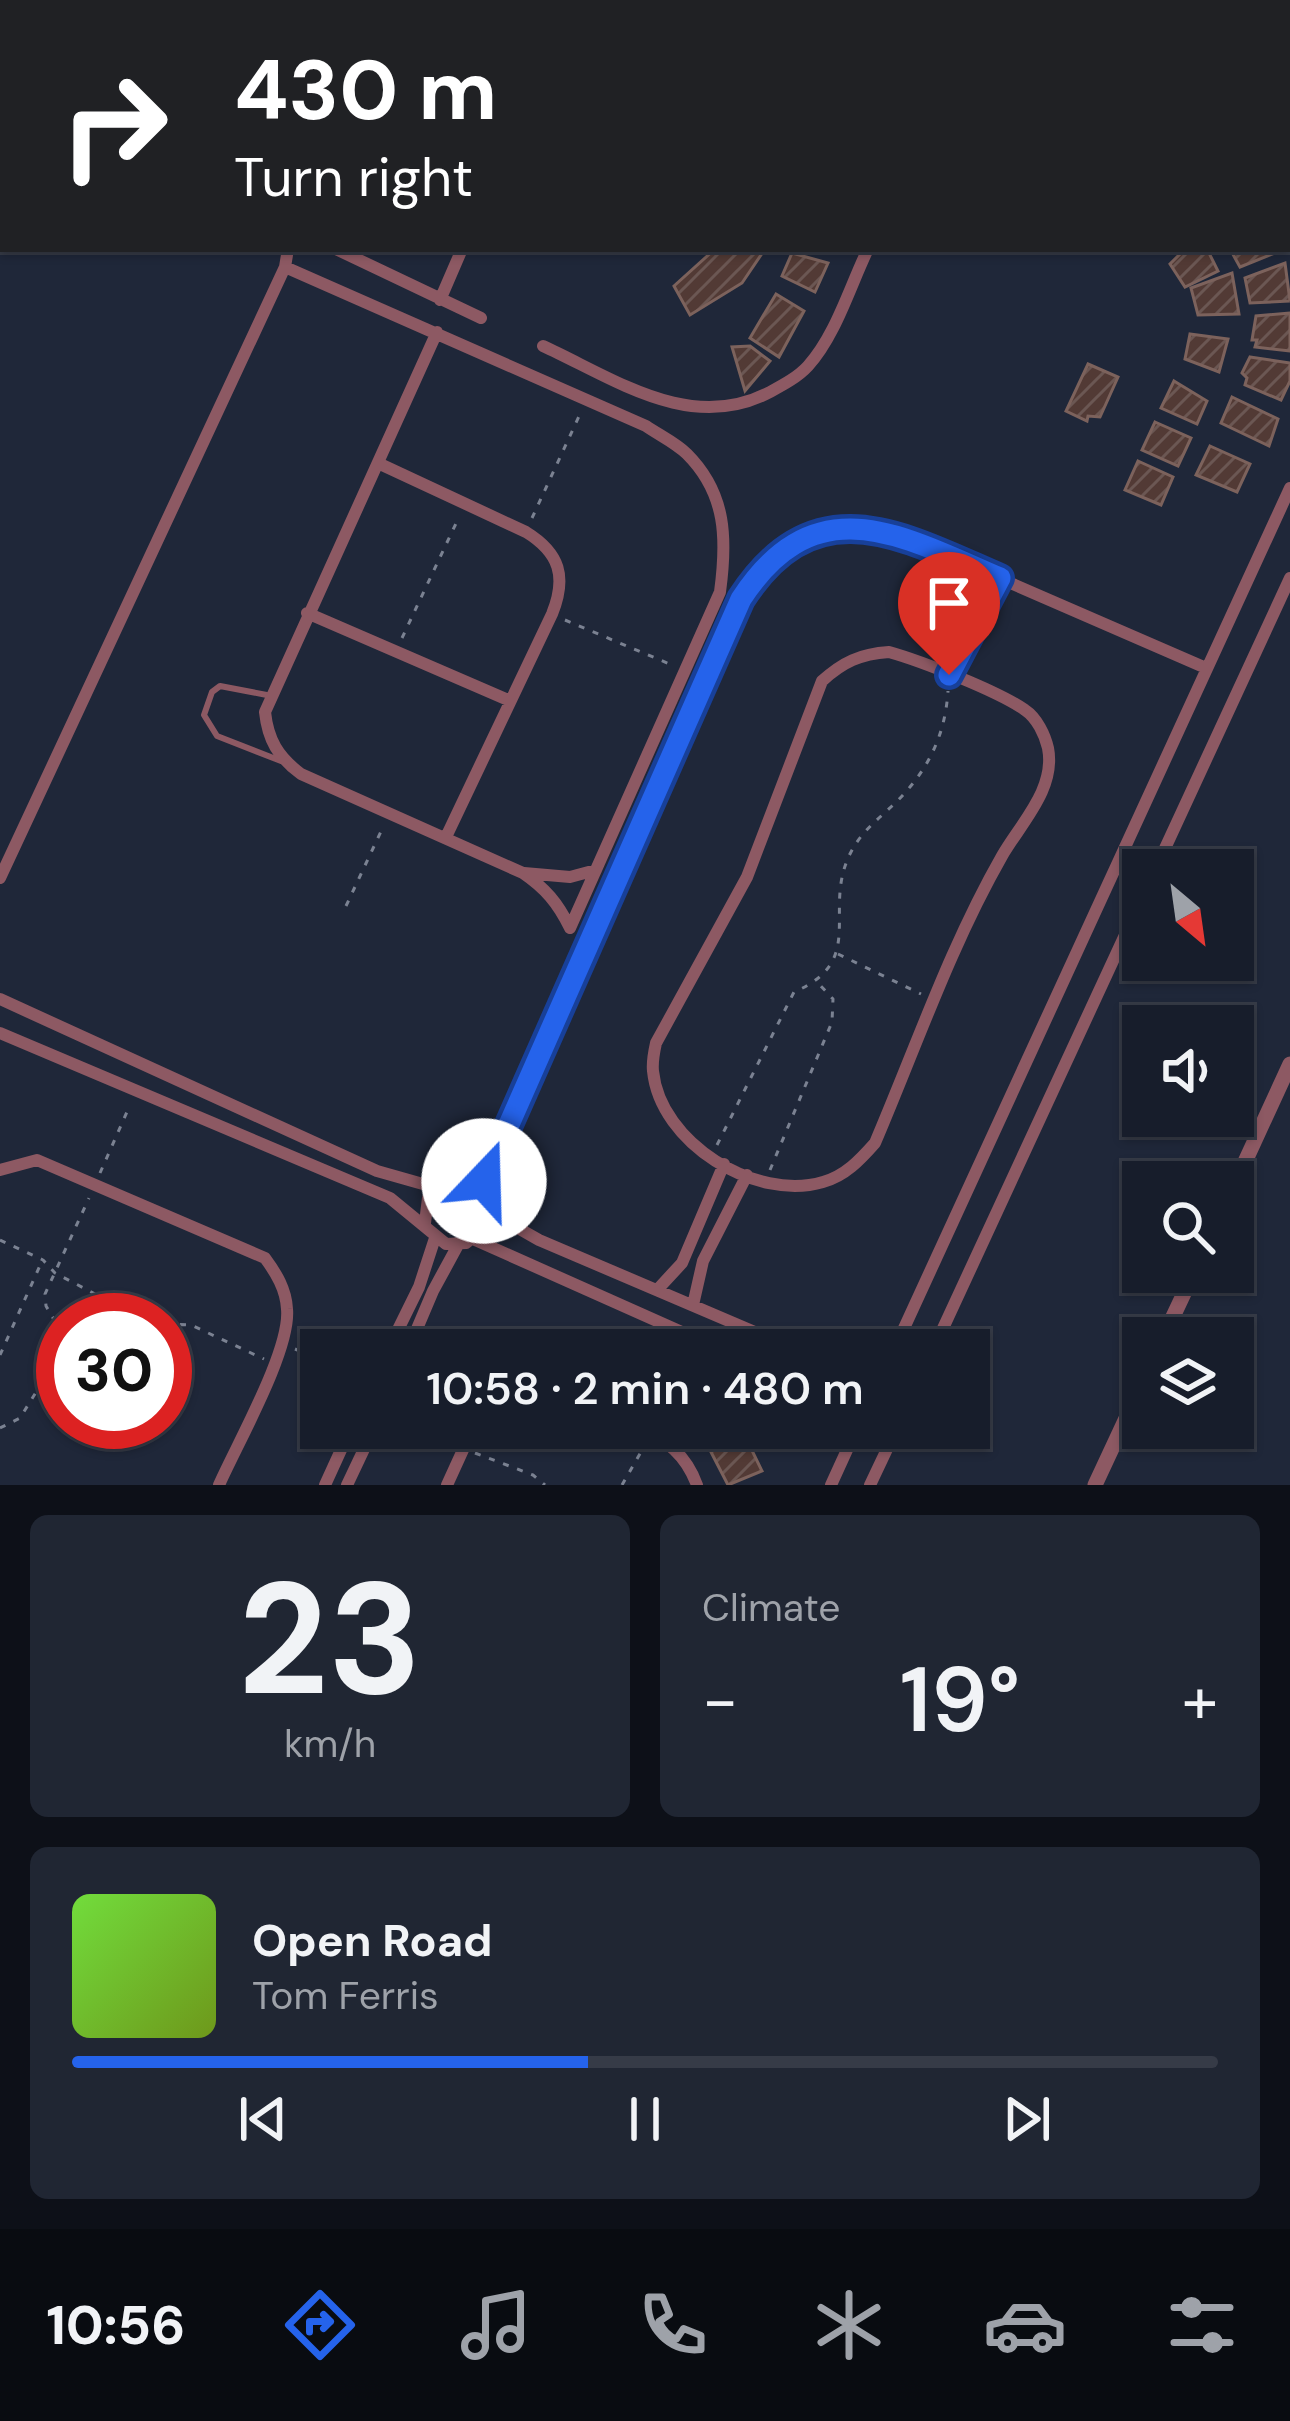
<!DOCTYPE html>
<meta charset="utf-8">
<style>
:root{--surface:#171d2b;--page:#202633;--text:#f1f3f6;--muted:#9ea2a9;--line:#363b47;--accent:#2563eb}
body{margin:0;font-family:"DM Sans",sans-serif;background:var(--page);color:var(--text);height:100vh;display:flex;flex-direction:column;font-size:45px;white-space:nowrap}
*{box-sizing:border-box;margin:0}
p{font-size:39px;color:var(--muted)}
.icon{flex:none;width:66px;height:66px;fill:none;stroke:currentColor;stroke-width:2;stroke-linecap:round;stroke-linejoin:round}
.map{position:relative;height:1485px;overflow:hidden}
.panel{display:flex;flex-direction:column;gap:30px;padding:30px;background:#0d1018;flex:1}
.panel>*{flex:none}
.banner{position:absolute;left:0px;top:0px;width:1290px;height:252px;box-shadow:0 3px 9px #0004,0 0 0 3px var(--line);background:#202124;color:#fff;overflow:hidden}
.needle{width:78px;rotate:151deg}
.fabs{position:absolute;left:1122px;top:849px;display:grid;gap:24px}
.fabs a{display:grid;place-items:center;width:132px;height:132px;border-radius:0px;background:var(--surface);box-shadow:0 3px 9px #0004,0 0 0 3px var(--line);font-size:60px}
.speed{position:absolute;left:36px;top:1293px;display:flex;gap:24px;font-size:60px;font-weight:700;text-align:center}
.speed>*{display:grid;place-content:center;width:156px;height:156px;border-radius:50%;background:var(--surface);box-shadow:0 3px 9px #0004,0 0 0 3px var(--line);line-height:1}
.speed .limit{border:18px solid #d22;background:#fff;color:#111}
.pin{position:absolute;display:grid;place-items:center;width:102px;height:102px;color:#fff;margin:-123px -51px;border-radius:50% 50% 50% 0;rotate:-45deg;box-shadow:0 0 12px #0007}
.pin .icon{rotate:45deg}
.me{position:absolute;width:132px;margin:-66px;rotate:21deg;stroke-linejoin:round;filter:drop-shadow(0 0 9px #0008)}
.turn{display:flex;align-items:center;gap:42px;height:252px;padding:0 36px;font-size:54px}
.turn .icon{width:156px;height:156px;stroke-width:2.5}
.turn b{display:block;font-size:84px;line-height:102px}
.big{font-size:90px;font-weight:600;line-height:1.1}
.panel .widget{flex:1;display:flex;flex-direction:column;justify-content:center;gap:18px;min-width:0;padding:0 42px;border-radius:18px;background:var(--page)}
.panel .dial{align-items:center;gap:0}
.dial b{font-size:156px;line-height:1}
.song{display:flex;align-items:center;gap:36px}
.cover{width:144px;height:144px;border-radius:18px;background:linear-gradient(135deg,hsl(100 70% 55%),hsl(80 70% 35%))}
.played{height:12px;border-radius:6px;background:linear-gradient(90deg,var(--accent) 45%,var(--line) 45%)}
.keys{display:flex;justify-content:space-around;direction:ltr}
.heat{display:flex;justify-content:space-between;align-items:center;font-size:66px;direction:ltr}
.panel .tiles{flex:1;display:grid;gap:30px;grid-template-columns:1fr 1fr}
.widget:last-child{grid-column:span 2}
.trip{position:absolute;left:300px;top:1329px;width:690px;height:120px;border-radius:0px;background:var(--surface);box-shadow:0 3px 9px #0004,0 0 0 3px var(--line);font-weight:600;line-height:120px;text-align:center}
.menu{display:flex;height:192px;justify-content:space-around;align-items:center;background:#090c11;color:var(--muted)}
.menu .icon{width:84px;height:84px}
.menu .selected{color:var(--accent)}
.menu b{font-size:54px;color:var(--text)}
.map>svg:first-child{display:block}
.building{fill:url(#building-hatch);stroke:#7c625c;stroke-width:3}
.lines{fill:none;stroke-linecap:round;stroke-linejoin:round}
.path{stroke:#7b8292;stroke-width:3;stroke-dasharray:6 9;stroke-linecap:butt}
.service{stroke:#8d5963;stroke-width:6}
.minor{stroke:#8d5963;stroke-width:12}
.tertiary{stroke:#8d5963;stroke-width:15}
.route-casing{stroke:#184099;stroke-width:30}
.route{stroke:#2563eb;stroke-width:21}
</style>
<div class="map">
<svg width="1290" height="1485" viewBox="0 0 1290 1485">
<defs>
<pattern id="building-hatch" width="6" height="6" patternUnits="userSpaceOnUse" patternTransform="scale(3)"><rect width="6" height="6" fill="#523a35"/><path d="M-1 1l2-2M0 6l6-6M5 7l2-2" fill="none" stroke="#6b5753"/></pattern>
</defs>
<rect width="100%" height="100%" fill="#1f2739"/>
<path class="building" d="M715 249H765L742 283 690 315 674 286Z
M1185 249H1207L1218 271 1185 287 1170 264Z
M1230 249H1279L1280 251 1240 267Z
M792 253 828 263 815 292 782 276Z
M1285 263 1290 301 1250 303 1245 278Z
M1232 273 1239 314 1198 315 1191 288Z
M776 294 804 311 779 357 750 338Z
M1290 313V351L1255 347 1257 340H1252L1256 316Z
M1190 334 1228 339 1219 372 1185 359Z
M750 346 770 361 745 391 732 347Z
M1250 357 1290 363V381L1281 400 1245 385 1247 378 1242 373Z
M1088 364 1118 377 1100 417 1088 416 1087 421 1066 411Z
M1174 381 1207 401 1197 424 1161 408Z
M1232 397 1278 419 1269 446 1221 423Z
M1155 422 1191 438 1178 466 1142 450Z
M1210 446 1250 464 1237 492 1196 475Z
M1138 461 1173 477 1161 505 1125 490Z
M744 1434 762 1471 728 1485 711 1452Z"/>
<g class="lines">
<path class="path" d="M663 3 664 0
M532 518 581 412
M565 620 672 665
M402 638 459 517
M346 906 384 825
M838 954 921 994
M717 1145 794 992C867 961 823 912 849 856 859 834 876 821 892 806 926 774 945 738 948 691
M770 1170 832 1022 833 999 818 983
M100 1173 130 1105
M0 1240 43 1260 55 1273 145 1320
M165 1324 191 1325 264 1359
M165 1332 180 1325
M63 1335 46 1306 45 1294 89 1198
M63 1344 42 1356 36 1375 43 1393 63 1403
M295 1349 321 1360
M0 1355 42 1261
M0 1428 20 1418 38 1389
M475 1453 533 1475 545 1485
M622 1485 645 1445"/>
<path class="service" d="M272 696 220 686 212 692 204 715 217 736 281 761"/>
<path class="minor" d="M951 0V3
M960 0 967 3
M1036 0 1042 3
M18 3 20 0
M381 3 382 0
M415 3 417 0
M823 3 825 0
M0 27 3 23
M1287 110 1290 111
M1287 146 1290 147
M336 249 481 318
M285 267 646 426C659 435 676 443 687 454 727 494 727 540 720 592L570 928
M440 300 462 249
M437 332 265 712C268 740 278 757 301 774L523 873C545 888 558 903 570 928
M543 346C615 379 691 434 770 392 783 385 798 377 808 366 836 335 850 286 868 249
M380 464 526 532C560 553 567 577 552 614L446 837
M307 613 508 700
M889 652C921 661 998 691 1025 710 1037 718 1045 735 1048 748 1056 789 1021 823 1002 856 950 947 916 1047 875 1143 860 1160 845 1176 823 1182 756 1202 660 1143 653 1071 652 1062 654 1052 656 1043L747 877 822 681C843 662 860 654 889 652Z
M949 675 1000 578
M1155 870 1290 578
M524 873 570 877 596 870
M0 878 285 267 288 249
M0 999 377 1171 437 1188
M0 1033 390 1198 446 1244 466 1243 481 1231 485 1204 473 1188 447 1184 428 1198 425 1223
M0 1170 37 1160 265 1258C276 1273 286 1289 287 1309 291 1350 237 1444 219 1485
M482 1198 489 1164 741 599C776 545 829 520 893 532L1206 668
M486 1210 539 1240 797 1350
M473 1239 722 1350
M658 1289 682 1263 724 1164
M693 1305 703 1261 747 1175
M388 1350 419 1287 435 1238
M408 1350 433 1291 458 1245
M894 1350 1290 488
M933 1350 1143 896
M639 1428C667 1440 686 1455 697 1485
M325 1485 351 1428
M347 1485 374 1428
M447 1485 473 1428
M831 1485 857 1428
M870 1485 897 1428"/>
<path class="tertiary" d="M1233 1188 1290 1064
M1163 1338 1194 1272
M1095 1485 1143 1382"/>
</g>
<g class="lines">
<g class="route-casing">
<path id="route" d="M484 1181 741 599C816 484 902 536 1000 578L949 675"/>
</g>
<use href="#route" class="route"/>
</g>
</svg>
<div class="fabs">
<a><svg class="needle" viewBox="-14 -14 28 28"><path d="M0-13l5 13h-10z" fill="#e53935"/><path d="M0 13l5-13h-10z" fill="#9ea2a9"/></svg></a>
<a><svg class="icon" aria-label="sound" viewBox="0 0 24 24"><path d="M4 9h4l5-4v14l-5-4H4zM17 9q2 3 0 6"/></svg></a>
<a><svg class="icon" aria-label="search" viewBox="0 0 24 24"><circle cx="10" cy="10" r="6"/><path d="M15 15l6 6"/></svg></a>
<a><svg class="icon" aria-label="layers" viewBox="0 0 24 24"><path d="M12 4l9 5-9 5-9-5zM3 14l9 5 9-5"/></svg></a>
</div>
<div class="speed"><div class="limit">30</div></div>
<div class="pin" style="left:949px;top:675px;background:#d93025"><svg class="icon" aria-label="arrive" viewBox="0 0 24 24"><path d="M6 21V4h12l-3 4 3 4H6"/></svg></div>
<svg class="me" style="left:484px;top:1181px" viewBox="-20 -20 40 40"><circle r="19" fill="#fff"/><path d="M0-13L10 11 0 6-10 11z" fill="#2563eb"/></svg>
<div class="trip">10:58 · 2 min · 480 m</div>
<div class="banner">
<div class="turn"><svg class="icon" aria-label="right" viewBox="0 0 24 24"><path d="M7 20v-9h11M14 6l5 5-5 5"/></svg><div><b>430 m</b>Turn right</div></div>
</div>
</div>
<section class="panel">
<div class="tiles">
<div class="widget dial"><b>23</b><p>km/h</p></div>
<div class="widget"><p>Climate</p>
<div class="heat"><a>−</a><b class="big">19°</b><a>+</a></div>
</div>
<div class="widget">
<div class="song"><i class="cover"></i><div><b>Open Road</b><p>Tom Ferris</p></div></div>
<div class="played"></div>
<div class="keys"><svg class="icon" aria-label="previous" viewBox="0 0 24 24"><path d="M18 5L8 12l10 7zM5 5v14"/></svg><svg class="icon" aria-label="pause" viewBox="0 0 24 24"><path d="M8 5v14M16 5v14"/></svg><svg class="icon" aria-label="next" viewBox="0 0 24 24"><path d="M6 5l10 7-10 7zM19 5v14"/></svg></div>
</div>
</div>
</section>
<nav class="menu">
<b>10:56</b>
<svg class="icon selected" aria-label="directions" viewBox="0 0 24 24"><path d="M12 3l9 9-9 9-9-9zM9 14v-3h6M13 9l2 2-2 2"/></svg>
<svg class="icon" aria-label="music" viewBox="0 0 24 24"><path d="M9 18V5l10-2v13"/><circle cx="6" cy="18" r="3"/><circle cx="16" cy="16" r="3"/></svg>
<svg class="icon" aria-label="phone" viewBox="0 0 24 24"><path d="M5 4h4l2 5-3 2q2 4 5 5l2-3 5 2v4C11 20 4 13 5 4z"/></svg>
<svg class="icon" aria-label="climate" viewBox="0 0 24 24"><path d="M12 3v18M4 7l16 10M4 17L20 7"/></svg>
<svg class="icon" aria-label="car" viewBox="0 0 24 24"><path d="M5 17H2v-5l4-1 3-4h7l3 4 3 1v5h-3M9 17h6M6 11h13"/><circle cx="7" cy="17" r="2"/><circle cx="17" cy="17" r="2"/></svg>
<svg class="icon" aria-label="filters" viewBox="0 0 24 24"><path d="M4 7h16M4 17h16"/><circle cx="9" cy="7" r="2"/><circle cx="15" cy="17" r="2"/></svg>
</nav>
